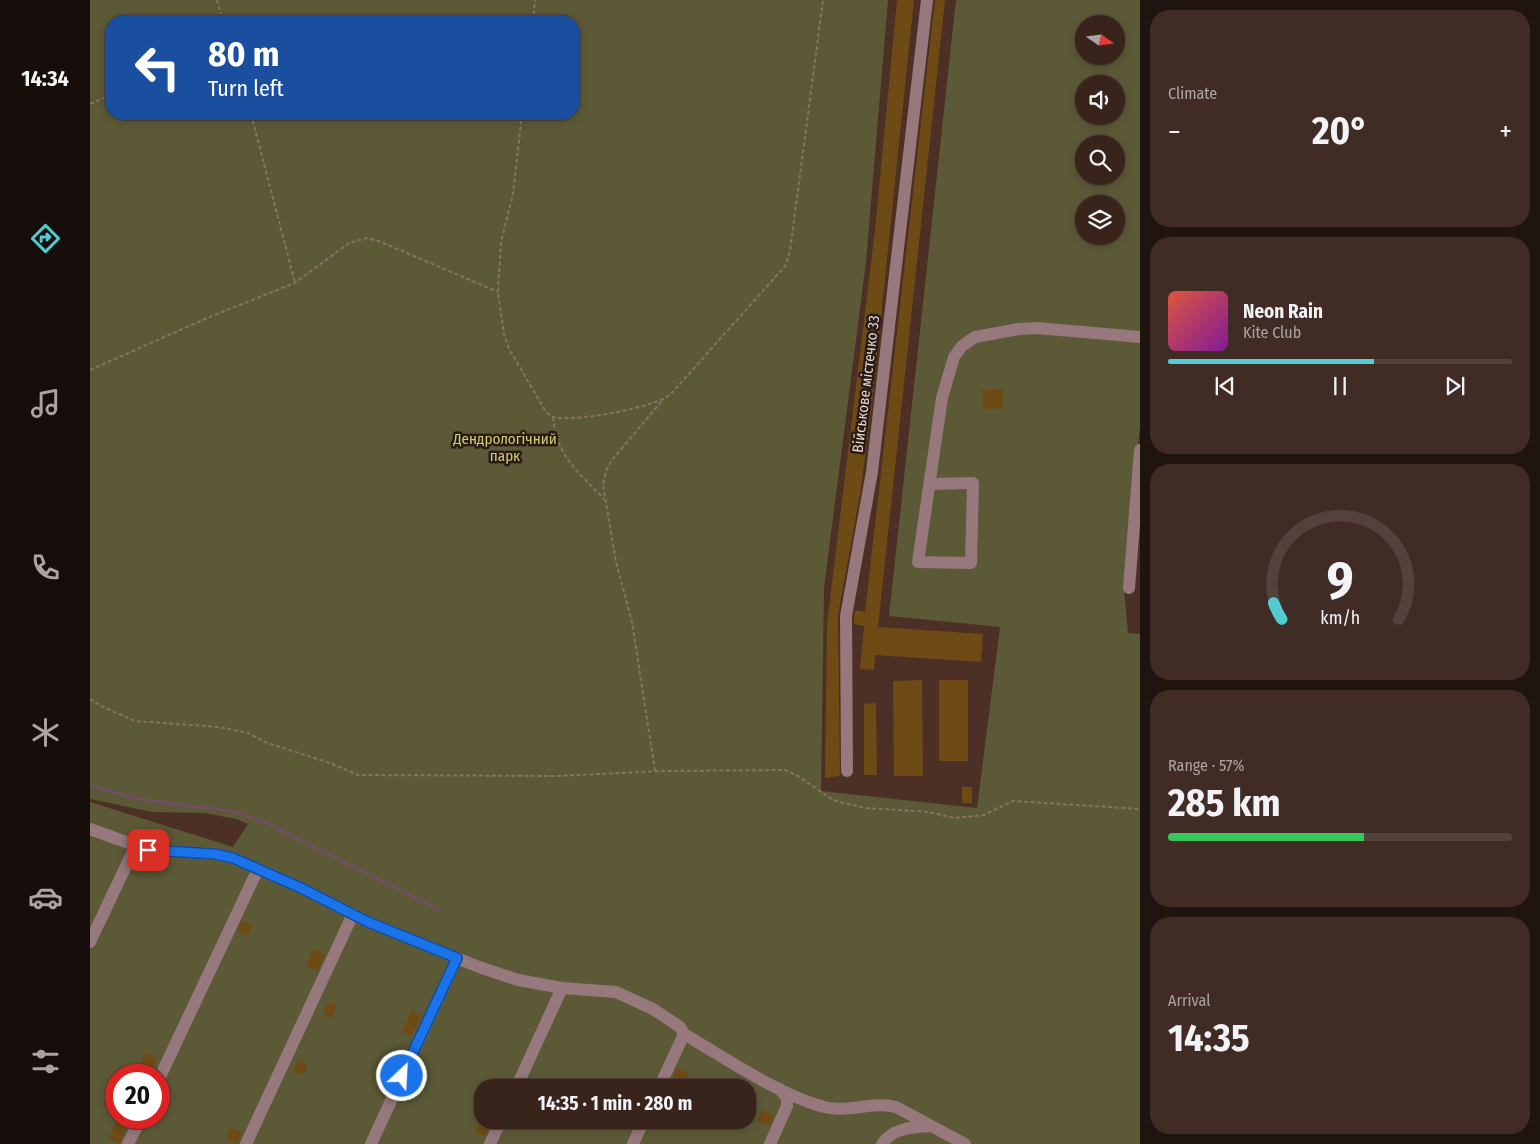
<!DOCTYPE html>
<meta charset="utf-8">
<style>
:root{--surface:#39241c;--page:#402c25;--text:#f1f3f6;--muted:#aba4a3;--line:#53413b;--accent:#51ccd3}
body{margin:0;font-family:"Fira Sans Condensed",sans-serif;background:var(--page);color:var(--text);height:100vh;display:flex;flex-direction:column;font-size:19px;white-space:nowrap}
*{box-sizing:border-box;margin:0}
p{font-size:16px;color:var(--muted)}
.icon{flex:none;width:28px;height:28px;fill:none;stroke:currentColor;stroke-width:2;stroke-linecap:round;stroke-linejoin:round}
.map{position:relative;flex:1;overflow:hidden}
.panel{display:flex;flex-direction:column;gap:10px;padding:10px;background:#1f140f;width:400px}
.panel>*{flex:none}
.hud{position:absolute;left:15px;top:15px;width:475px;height:105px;border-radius:20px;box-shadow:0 2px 8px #0003,0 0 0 1px var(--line);background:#1a4fa0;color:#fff;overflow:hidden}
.needle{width:32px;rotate:104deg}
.controls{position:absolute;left:985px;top:15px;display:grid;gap:10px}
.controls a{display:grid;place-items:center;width:50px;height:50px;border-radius:50%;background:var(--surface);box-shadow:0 2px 8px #0003,0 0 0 1px var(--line);font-size:25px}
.speed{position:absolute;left:15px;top:1064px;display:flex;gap:10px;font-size:25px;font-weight:700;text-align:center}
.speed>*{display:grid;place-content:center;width:65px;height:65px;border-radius:50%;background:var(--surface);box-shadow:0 2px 8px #0003,0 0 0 1px var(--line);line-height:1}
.speed .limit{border:8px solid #d22;background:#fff;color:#111}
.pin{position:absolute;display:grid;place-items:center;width:42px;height:42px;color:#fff;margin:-21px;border-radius:10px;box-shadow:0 2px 8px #0006}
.me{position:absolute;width:55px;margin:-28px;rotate:25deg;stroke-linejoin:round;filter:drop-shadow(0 0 4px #0008)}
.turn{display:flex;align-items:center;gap:18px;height:105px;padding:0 20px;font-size:22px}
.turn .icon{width:65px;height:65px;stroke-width:2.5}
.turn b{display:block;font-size:35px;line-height:42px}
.big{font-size:38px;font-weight:700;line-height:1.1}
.panel .tile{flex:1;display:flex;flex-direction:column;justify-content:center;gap:8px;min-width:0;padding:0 18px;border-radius:20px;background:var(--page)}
.panel .dial{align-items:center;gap:0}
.dial svg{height:130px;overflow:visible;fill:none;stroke:var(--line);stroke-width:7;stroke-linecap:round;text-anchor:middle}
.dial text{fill:var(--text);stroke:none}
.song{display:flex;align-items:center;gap:15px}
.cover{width:60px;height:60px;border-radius:8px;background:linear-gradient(135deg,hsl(10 70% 55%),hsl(290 70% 35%))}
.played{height:5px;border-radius:2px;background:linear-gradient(90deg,var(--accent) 60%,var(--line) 60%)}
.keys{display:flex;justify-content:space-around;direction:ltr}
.heat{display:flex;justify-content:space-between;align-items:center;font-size:28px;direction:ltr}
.charge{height:8px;border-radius:4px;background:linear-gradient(90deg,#34c759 57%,var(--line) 0)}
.trip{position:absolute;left:384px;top:1079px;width:282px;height:50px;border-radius:20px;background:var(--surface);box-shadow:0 2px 8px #0003,0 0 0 1px var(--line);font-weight:700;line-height:50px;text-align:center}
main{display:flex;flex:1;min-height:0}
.tabs{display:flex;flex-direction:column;width:90px;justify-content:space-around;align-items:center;background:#170e0b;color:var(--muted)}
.tabs .icon{width:35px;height:35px}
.tabs .on{color:var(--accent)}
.tabs b{font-size:22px;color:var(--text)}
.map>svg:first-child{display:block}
.green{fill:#5b5936;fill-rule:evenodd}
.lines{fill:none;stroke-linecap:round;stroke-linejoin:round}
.stream{stroke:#704d62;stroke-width:3}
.building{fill:#6e4a14}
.path{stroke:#897168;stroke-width:2;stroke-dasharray:4 2.5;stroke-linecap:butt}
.minor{stroke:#96787d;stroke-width:12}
.route-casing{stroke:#114b97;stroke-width:12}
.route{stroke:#1a73e8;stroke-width:9}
.labels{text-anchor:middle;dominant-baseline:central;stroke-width:5;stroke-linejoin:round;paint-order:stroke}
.street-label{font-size:15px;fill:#ead8d1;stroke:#281c17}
.park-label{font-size:15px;fill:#d3cc71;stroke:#281c17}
</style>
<main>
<nav class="tabs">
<b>14:34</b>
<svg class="icon on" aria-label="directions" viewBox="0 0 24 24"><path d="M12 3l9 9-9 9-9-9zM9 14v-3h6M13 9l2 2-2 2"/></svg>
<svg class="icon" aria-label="music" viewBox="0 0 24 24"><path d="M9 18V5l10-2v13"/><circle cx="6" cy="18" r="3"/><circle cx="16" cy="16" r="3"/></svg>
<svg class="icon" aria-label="phone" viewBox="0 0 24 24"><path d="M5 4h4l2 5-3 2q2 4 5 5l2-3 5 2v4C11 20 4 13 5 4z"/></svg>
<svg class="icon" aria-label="climate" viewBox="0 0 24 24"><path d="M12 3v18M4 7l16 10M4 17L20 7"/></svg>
<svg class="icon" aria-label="car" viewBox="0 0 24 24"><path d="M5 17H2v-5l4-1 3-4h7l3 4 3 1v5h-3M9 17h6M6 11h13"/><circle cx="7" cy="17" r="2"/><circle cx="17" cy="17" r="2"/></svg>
<svg class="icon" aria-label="filters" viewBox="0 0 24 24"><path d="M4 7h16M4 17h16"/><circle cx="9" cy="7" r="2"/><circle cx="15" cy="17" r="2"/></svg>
</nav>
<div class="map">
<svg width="1050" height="1144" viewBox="0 0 1050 1144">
<rect width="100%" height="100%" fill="#4c3026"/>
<path class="green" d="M0 0H798L776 262 734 588 731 791 887 808 910 627 799 616 866 0H1050V427L1034 587 1038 633 1050 634V1144H0V802L143 847 158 824 146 819 115 813 62 812 0 799ZM21 21H484V114H21ZM994 24H1026V56H994ZM994 84H1026V116H994ZM994 144H1026V176H994ZM994 204H1026V236H994ZM26 1075H69V1118H26ZM392 1088H658V1120H392Z"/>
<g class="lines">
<path class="stream" d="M0 786 48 799 141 811 179 824 350 910"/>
</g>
<path class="building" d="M807 0H824L782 403 770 495 748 615 750 776 735 778 737 624 785 230Z
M845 0H855L788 627 893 634 891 662 785 655 784 670 770 669 774 626 764 624V617L765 610 775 612Z
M913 389V408L893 409 892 390Z
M832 680 833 776H804L803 681Z
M849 680H878V761H849Z
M786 703 787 775H774V704Z
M872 787H882V803H872Z
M152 921 163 926 157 937 147 932Z
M223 949 235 954 228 971 216 965Z
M238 1002 247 1006 241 1018 233 1014Z
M322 1011 331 1015 322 1036 312 1032Z
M55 1053 67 1058 63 1068 51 1063Z
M208 1060 218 1065 213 1075 203 1071Z
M587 1068 599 1073 594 1086 581 1081Z
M672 1110 684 1115 679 1126 667 1121Z
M28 1118 38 1121 30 1143 19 1139Z
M392 1120H402L395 1136 385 1132Z
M140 1128 152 1133 147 1143 136 1138Z"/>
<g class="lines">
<path class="path" d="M127 0 133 21
M443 21 445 0
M0 104 21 95
M161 114 205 283
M432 114 423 194 411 242 408 292 414 334 419 349 456 412C461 416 464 418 470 418 493 420 562 408 580 395L696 265 700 251 733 0
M0 370 122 316 205 283 259 243 277 238 291 242 408 292
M463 417C467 458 488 471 514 499
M0 699 11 706 45 721 129 727 158 733 175 742 240 763 268 775 468 776 572 771 695 770 708 776 743 800 754 803 776 808 839 812 865 818 894 815 923 801 1050 809
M565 771 542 622 526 562 513 485 516 471 522 460 571 402"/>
<path class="minor" d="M840 484 883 483 881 563 828 562 852 398 864 357 872 346 885 337 929 329 947 328 1050 337
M1039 588 1050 450
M757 771 756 616 782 472 837 0
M0 829 58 850 125 854 143 858 211 888 278 922 389 967 428 980 472 988 526 992 563 1009 590 1027 594 1034C635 1058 689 1095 734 1107 759 1113 782 1101 806 1107L875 1144
M0 942 45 847
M69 1079 168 869
M426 1088 472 988
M569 1088 594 1034
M38 1144 51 1118
M156 1144 263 914
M281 1144 367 958
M400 1144 411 1120
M543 1144 554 1120
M680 1144 697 1106V1098L690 1089
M792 1144C802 1128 824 1127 841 1126"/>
</g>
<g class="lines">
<g class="route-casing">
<path id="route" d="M58 850 125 854 143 858 211 888 278 922 367 958 312 1076"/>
</g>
<use href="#route" class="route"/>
</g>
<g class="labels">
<g class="street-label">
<text transform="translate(776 384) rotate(-83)">Військове містечко 33</text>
</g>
<g class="park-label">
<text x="415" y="439">Дендрологічний<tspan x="415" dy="17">парк</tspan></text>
</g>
</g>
</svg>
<div class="controls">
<a><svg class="needle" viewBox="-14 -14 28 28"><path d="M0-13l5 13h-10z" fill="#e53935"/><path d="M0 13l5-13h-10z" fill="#aba4a3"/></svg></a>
<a><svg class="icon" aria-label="sound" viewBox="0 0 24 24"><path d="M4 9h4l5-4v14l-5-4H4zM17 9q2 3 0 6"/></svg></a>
<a><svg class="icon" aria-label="search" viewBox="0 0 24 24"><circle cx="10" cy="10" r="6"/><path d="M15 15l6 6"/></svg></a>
<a><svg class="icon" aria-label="layers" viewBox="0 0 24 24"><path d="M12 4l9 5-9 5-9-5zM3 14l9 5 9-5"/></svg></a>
</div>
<div class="speed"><div class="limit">20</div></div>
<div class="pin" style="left:58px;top:850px;background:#d93025"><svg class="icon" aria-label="arrive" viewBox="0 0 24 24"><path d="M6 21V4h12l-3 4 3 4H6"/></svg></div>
<svg class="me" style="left:312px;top:1076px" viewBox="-20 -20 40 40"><circle r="17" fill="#1a73e8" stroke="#fff" stroke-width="3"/><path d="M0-11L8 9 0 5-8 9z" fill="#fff"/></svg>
<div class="trip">14:35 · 1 min · 280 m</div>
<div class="hud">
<div class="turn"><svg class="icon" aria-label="left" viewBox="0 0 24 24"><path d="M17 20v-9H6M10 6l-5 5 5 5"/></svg><div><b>80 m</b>Turn left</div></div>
</div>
</div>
<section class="panel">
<div class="tile"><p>Climate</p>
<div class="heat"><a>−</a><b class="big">20°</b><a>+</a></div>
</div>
<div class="tile">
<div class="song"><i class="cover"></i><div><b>Neon Rain</b><p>Kite Club</p></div></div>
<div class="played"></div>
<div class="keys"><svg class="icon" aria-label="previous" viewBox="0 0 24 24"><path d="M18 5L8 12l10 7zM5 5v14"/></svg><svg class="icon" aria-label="pause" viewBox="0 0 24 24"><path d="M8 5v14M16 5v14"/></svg><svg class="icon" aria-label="next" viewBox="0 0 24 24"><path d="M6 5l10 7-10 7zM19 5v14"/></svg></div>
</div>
<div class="tile dial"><svg viewBox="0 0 100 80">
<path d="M14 69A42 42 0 1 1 86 69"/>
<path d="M14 69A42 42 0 0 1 9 59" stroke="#51ccd3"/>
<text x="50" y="56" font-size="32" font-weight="700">9</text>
<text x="50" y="72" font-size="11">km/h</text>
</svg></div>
<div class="tile"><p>Range · 57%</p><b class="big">285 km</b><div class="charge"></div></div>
<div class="tile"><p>Arrival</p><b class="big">14:35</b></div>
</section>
</main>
